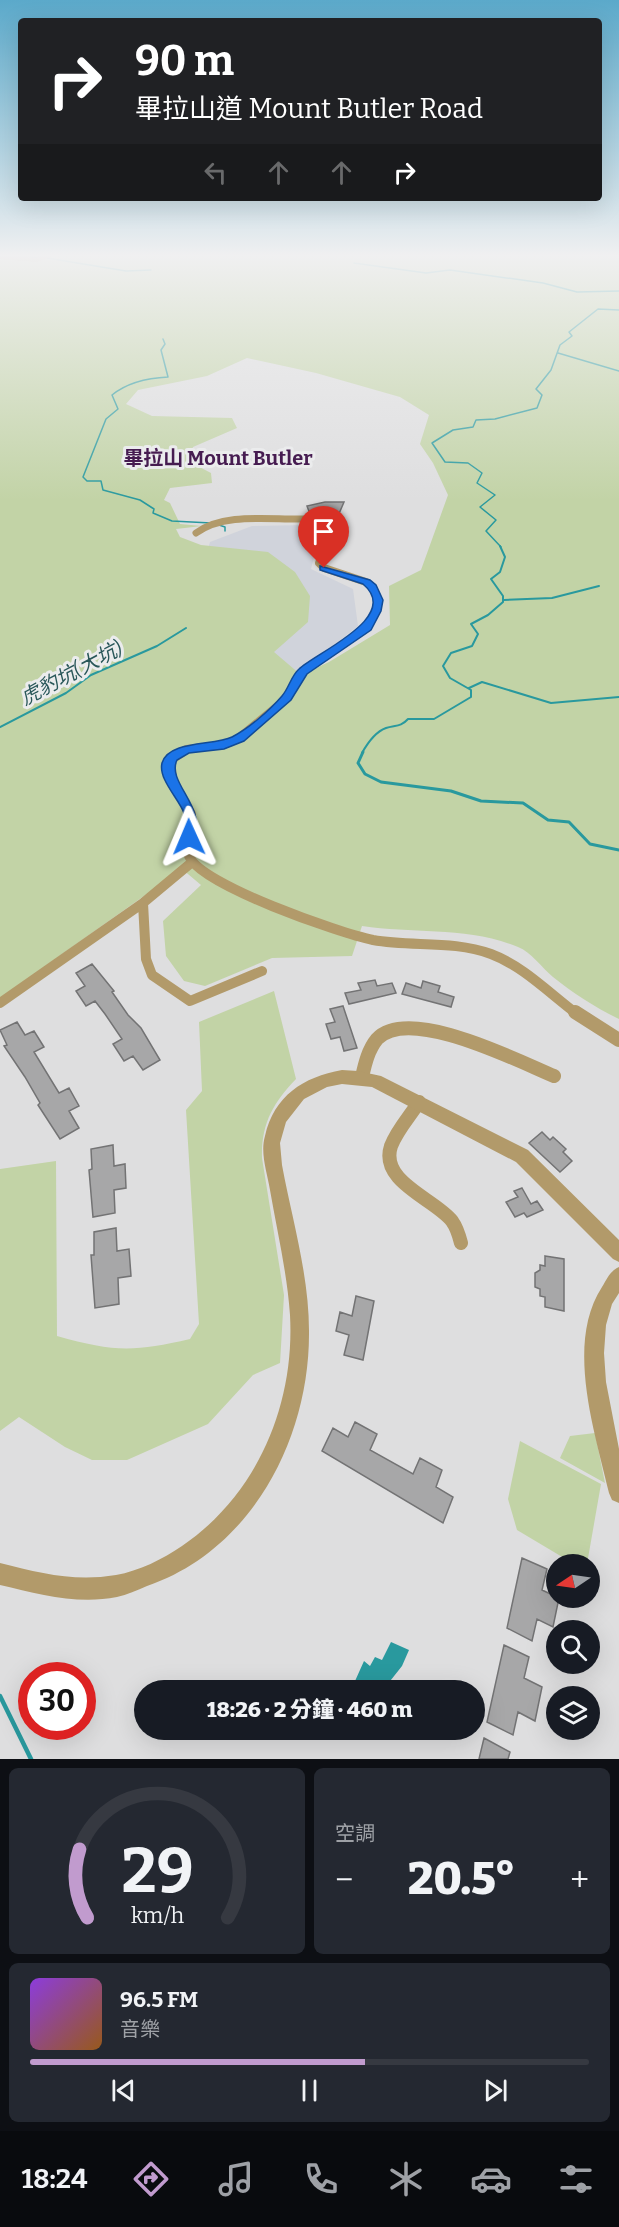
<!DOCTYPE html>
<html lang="zh-TW">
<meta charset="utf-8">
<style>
:root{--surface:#171b24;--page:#242831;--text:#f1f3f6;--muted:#9ea1a6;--line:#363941;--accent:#c19bce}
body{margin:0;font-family:Bitter,"Noto Sans TC",serif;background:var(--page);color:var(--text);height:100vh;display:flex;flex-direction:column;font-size:22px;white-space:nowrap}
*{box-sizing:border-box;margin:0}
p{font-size:20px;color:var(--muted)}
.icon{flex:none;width:33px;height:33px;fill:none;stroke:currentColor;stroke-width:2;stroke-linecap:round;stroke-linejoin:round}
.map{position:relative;height:1759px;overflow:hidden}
.panel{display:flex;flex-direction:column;gap:9px;padding:9px;background:#0d0f14;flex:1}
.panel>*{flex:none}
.guide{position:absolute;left:18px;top:18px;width:584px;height:183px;border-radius:6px;box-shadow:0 6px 24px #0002;background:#202124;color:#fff;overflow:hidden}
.needle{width:39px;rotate:257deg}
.tools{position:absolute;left:546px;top:1554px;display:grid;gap:12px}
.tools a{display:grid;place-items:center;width:54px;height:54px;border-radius:50%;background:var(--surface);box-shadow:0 6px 24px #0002;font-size:30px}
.speed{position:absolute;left:18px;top:1662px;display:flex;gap:12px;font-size:30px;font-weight:700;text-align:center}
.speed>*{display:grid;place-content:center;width:78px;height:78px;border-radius:50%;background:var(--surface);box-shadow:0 6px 24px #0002;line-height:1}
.speed .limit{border:9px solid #d22;background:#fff;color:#111}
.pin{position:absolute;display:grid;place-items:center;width:51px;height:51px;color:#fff;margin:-62px -26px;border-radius:50% 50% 50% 0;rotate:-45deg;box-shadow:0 0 6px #0007}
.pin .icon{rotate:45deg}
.me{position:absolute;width:66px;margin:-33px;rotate:359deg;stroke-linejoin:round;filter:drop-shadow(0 0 4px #0008)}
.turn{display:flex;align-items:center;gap:21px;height:126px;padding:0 18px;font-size:27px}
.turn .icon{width:78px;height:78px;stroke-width:2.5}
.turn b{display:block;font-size:42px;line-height:51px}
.lanes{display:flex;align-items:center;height:57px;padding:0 18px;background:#0003;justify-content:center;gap:30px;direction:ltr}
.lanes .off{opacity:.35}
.big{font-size:45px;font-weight:800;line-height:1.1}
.panel .widget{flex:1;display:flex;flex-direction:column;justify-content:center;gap:9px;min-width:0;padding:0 21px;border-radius:9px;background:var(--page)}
.panel .dial{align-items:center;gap:0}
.dial svg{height:156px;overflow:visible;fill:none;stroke:var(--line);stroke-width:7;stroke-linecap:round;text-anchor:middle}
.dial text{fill:var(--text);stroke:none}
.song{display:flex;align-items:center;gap:18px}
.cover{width:72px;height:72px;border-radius:9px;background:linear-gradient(135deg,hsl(270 70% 55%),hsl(30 70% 35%))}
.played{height:6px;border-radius:3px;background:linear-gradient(90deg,var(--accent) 60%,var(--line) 60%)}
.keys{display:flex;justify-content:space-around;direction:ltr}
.heat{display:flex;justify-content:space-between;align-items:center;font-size:33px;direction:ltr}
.panel .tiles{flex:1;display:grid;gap:9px;grid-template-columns:1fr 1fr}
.widget:last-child{grid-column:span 2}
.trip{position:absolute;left:134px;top:1680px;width:351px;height:60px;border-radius:30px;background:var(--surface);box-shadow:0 6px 24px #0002;font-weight:800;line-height:60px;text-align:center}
.dock{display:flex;height:96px;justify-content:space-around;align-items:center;background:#090b0e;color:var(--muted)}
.dock .icon{width:42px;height:42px}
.dock .selected{color:var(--accent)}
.dock b{font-size:27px;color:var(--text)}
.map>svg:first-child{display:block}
.built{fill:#d0d3db}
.green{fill:#c2d3a6;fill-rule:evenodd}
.water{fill:#29999e}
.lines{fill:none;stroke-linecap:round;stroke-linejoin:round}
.stream-far3{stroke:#29999e;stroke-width:1.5}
.stream-far2{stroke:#29999e;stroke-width:2}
.stream-far1{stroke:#29999e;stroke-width:3}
.stream{stroke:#29999e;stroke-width:4.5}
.building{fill:#a7a7a8;stroke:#737374;stroke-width:1.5}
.pedestrian{stroke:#b29a6a;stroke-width:4}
.minor-far3{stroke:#b29a6a;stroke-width:7}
.minor-far2{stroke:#b29a6a;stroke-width:8}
.minor-far1{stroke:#b29a6a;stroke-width:10}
.minor{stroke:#b29a6a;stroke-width:14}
.tertiary{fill:#b29a6a;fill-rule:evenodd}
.route{fill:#1a73e8;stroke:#114b97;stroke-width:1.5}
.labels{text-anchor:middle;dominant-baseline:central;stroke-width:6;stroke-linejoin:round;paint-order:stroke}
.far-district-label{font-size:20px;font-weight:bold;fill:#461c51;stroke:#ebeced}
.water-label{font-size:20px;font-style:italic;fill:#295759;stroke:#ebeced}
</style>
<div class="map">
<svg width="619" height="1759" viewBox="0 0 619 1759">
<rect width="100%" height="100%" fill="#dededf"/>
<path class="built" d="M306 525 319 537 311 569 353 589 358 626 296 675 260 658 208 549 210 542 252 526Z"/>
<path class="green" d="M0 255H619V1019C596 1008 573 993 553 977 542 968 531 952 518 947 468 926 413 934 362 926L352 956 272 958 205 986 184 981 166 956 163 921 201 885 182 869 0 998ZM247 358 316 373 400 397 429 415 420 444 433 463 448 495 421 570 389 586 390 625 329 662 301 675 274 652 308 622 310 596 295 572 268 552 201 545 180 537 176 529 202 526 180 524 170 503 164 500 170 488 212 483 211 473 188 461 193 447 237 428 232 418 152 416 126 404 138 390 207 376Z
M274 991 296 1079C273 1103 261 1124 262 1158L284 1295 280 1363 253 1375 208 1424 127 1460H92L65 1447 19 1417 0 1431V1169L56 1161 57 1336C113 1352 134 1352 190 1339L199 1324 186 1110 202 1091 199 1022Z
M595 1433 605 1483 560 1458 570 1436Z
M520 1441 601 1484 587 1564H574L517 1530 508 1499Z"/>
<path class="water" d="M391 1642 409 1650 402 1666 383 1690H351L364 1661 370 1666 375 1657 382 1660Z"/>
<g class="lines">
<path class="stream-far3" d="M21 255 38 258
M47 258 126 271 151 270
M354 263 426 273 450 270 543 283 577 292 619 291
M163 339 165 344 161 350 168 377C147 378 128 382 112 395L118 409 106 419 83 477 87 481H101L103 490 140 500 154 509 153 513 172 521 211 523
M558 353 619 371
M219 525 225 527V531
M501 547 486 531 496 520 480 507 495 495 477 483 482 473 468 463 445 462 432 443 453 430 473 427 476 420 495 419 537 408 542 395 536 389 551 370 560 345 572 336 569 332 598 309 619 310"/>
<path class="stream-far2" d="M504 600 552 598 599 586
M469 688 482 682 551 703 619 697
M0 727 66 693 91 675 157 646 186 628
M362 753C367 744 375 732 386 728 395 725 401 727 408 719H434L471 697V690L450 678 443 666 451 653 472 646 478 634 471 624 488 615 503 602V596L491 579 500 572 505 557 500 546"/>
<path class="stream-far1" d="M363 752 358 763 365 774 381 782 451 791 481 801 523 803 548 820 569 822 590 844 619 850"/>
<path class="stream" d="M0 1696 31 1759"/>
</g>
<path class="building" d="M325 502H344L338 516 310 514 307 506Z
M92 964 114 991 112 992 128 1015 141 1028 160 1060 143 1070 133 1056 124 1061 113 1044 122 1039 105 1014 95 1001 86 1006 76 991 85 986 76 973Z
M375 980 377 986 392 983 396 993 349 1004 345 993 361 990 358 983Z
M423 981 440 986 438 992 454 997 451 1007 402 994 406 983 421 988Z
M343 1006 357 1048 344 1051 340 1037 331 1039 326 1024 335 1022 330 1009Z
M17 1022 25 1035 34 1031 44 1047 34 1052 59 1093 69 1088 79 1106 69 1111 79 1128 60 1139 38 1105 40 1103 25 1077 4 1046 7 1045 0 1030Z
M542 1132 550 1140 553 1137 566 1149 563 1152 572 1161 560 1172 529 1143Z
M113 1145 114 1166 125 1164 126 1188 114 1190 115 1213 93 1217 89 1170 92 1169 91 1149Z
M522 1188 531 1204 537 1201 543 1210 527 1217 524 1213 515 1217 506 1202 518 1197 514 1191Z
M116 1228 117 1251 129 1249 131 1276 118 1278 119 1304 95 1308 91 1255H94V1232Z
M545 1256 564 1259V1311L545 1307V1297L540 1296V1289L535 1287V1273L540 1270V1265L545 1266Z
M356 1296 374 1301 363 1360 344 1355 349 1335 336 1331 340 1312 352 1316Z
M355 1422 377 1434 370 1450 413 1474 420 1458 442 1470 436 1487 453 1497 443 1523 322 1451 333 1428 348 1437Z
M522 1558 547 1569 542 1590 559 1598 553 1627 537 1619 532 1641 507 1628Z
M504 1645 529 1657 524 1678 542 1687 535 1721 518 1712 513 1735 487 1722Z
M484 1738 510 1752 508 1759H479Z"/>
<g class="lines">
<path class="pedestrian" d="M0 257 36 260 50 255"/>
<path class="minor-far3" d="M196 533C224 512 271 520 304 519L314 522 325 536 324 547"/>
<path class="minor-far2" d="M180 753 186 749 224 745 236 740 287 698 302 672 367 628 376 611 378 600 373 587 366 582 324 568 319 563 325 546"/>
<path class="minor-far1" d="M182 752 170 760 172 781 191 814 189 856C200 885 340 933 373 940 412 947 453 940 491 954 523 966 549 993 577 1014
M143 903 146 959 152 975 190 1001 262 971
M0 1003 143 903 191 863"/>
<path class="minor" d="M575 1012 619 1040
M362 1077C365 1064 368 1050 377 1039 409 1005 518 1061 554 1076
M419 1102C410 1116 397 1130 391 1146 379 1182 435 1199 452 1221 457 1228 459 1235 461 1243"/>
<path class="tertiary" d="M342 1070 358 1071 381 1076 528 1150 619 1240V1262L613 1259 516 1162 372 1087 342 1084 327 1087 304 1099 286 1122 280 1143 282 1165C292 1219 309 1275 309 1331 310 1438 252 1550 147 1586 137 1590 127 1595 117 1597 77 1605 39 1594 0 1585V1563C40 1573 74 1582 116 1575 139 1571 163 1559 182 1546 257 1495 295 1405 290 1315 287 1272 277 1231 270 1190 267 1172 260 1153 265 1136 274 1096 303 1077 342 1070Z
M619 1267V1293L612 1304 606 1325 604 1353 606 1382 619 1449V1503L612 1500 609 1493C595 1432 565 1344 602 1287 607 1279 610 1271 619 1267Z"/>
</g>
<linearGradient id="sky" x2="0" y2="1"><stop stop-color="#5ba9ca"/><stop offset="0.51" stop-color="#f0f0f1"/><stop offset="1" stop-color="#f0f0f1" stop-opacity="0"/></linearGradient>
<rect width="619" height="501" fill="url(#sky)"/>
<path class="route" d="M320 566 370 580 376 585 383 600 381 611 371 630 307 674 291 700 244 741 224 749 189 753 177 760C166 783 209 808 193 840H184C180 832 186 822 184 813 179 799 158 779 162 763 169 740 214 746 232 737 248 729 270 710 282 696 289 688 291 676 299 669 317 652 402 617 363 584L320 570Z"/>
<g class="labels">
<g class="far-district-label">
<text x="218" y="458">畢拉山 Mount Butler</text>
</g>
<g class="water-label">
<text transform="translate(71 673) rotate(-28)">虎豹坑(大坑)</text>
</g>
</g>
</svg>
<div class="tools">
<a><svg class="needle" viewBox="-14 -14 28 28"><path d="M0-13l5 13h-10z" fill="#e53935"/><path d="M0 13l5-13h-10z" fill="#9ea1a6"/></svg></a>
<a><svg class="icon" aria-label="search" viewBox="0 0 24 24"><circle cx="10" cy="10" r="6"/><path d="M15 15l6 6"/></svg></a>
<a><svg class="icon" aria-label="layers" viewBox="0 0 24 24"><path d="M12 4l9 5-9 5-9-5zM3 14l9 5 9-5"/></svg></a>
</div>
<div class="speed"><div class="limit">30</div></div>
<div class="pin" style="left:324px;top:568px;background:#d93025"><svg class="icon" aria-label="arrive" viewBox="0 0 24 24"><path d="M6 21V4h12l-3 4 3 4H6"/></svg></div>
<svg class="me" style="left:189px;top:837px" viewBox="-20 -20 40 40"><path d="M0-17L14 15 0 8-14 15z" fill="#1a73e8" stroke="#fff" stroke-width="4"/></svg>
<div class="trip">18:26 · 2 分鐘 · 460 m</div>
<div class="guide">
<div class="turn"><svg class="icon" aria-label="right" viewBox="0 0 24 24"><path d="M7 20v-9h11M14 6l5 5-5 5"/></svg><div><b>90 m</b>畢拉山道 Mount Butler Road</div></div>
<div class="lanes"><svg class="icon off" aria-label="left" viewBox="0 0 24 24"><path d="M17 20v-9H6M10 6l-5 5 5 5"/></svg><svg class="icon off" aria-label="ahead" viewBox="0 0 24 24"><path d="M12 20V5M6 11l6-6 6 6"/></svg><svg class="icon off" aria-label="ahead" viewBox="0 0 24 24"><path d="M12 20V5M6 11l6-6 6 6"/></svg><svg class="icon" aria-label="right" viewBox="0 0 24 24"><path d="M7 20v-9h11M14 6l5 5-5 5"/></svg></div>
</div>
</div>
<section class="panel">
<div class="tiles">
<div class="widget dial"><svg viewBox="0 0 100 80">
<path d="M14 69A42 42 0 1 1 86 69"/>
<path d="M14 69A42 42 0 0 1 10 34" stroke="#c19bce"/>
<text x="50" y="56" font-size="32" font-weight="700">29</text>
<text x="50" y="72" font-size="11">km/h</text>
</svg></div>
<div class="widget"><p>空調</p>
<div class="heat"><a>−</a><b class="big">20.5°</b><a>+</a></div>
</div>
<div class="widget">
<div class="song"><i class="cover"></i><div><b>96.5 FM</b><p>音樂</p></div></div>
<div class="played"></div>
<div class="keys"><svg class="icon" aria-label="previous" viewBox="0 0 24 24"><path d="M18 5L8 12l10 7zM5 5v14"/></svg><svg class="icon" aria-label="pause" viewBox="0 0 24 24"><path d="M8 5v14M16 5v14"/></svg><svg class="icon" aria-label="next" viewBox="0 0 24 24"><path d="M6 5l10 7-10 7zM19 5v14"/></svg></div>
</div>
</div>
</section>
<nav class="dock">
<b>18:24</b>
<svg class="icon selected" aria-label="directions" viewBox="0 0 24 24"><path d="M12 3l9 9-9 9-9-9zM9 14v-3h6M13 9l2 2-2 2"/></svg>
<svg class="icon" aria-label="music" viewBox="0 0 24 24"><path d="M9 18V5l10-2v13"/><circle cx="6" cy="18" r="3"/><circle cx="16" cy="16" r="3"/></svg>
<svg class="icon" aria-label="phone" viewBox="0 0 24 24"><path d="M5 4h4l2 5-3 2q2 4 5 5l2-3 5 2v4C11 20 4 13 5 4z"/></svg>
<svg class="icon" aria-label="climate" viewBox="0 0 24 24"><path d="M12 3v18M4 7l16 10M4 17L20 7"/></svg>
<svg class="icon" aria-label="car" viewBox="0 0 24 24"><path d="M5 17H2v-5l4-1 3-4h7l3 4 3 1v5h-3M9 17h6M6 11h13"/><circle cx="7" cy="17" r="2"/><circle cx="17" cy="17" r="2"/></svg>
<svg class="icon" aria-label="filters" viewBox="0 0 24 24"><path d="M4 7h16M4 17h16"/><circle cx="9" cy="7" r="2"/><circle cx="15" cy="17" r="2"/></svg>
</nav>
